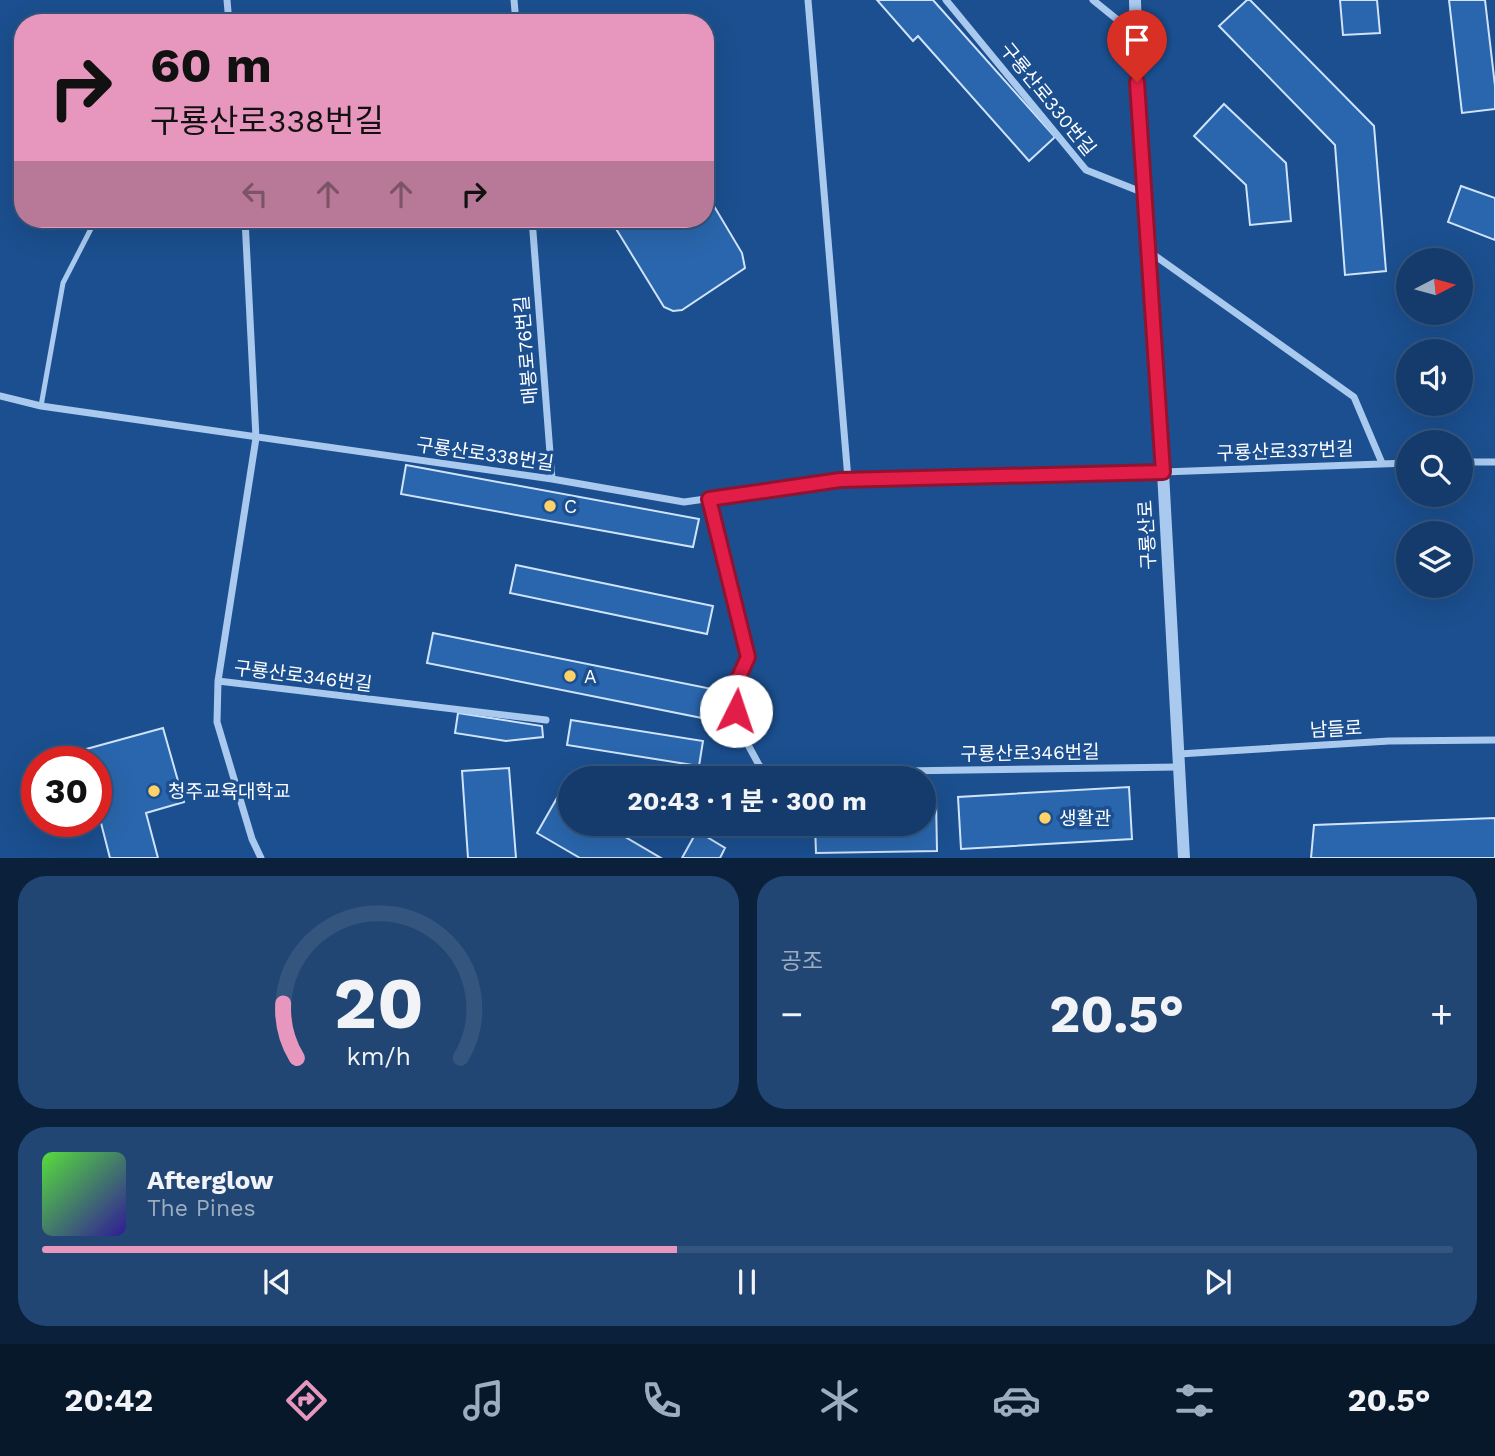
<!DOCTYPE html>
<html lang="ko">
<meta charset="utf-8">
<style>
:root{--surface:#143b6b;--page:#214673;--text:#f1f3f6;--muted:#9dadc1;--line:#33557e;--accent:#e797bd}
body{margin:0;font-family:"Work Sans","Noto Sans KR",sans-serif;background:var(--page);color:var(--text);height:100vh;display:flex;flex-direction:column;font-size:26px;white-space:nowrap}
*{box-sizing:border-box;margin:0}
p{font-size:23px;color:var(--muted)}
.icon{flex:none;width:38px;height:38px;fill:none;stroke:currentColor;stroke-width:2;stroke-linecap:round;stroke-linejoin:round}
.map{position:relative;height:858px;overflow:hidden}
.drawer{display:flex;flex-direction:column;gap:18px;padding:18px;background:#0b203b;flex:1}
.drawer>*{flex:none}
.hud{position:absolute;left:14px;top:14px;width:700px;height:214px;border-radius:28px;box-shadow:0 7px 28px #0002,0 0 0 2px var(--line);background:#e797bd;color:#111;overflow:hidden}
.needle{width:46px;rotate:84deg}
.buttons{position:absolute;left:1396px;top:248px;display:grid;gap:14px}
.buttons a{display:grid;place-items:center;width:77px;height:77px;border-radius:50%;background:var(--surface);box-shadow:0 7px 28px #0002,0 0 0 2px var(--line);font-size:35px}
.speed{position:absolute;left:21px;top:746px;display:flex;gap:14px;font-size:35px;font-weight:700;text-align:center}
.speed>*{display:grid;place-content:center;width:91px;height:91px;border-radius:50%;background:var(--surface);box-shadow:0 7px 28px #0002,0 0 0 2px var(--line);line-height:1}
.speed .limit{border:10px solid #d22;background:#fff;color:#111}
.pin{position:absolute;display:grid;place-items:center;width:60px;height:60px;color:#fff;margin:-72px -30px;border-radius:50% 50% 50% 0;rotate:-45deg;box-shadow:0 0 7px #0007}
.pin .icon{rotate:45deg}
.me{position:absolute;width:77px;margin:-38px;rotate:4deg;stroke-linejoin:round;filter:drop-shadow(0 0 5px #0008)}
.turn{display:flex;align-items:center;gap:24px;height:147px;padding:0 21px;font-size:32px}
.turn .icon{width:91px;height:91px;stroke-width:2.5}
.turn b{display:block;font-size:49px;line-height:60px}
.lanes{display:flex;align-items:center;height:66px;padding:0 21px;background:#0003;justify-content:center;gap:35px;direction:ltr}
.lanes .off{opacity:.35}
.big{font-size:52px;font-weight:700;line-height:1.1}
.drawer .tile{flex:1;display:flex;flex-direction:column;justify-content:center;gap:10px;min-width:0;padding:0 24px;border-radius:28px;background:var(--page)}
.drawer .dial{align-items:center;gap:0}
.dial svg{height:182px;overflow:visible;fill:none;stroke:var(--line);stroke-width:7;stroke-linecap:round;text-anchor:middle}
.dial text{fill:var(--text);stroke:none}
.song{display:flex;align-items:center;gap:21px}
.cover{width:84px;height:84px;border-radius:10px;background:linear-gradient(135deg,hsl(110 70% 55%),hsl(250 70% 35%))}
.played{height:7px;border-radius:4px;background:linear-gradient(90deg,var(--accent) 45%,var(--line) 45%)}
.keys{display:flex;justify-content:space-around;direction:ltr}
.heat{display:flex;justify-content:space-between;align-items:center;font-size:38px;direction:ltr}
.drawer .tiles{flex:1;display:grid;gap:18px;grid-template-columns:1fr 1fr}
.tile:last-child{grid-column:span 2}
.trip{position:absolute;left:558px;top:766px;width:378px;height:70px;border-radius:35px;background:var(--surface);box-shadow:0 7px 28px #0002,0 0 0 2px var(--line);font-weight:700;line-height:70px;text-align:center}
.dock{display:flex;height:112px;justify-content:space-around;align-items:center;background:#08182b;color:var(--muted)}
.dock .icon{width:49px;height:49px}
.dock .selected{color:var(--accent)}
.dock b{font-size:32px;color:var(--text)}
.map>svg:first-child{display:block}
.building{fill:#2a66ad;stroke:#cfe3fa;stroke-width:2}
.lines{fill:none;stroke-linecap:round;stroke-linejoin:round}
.service{stroke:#a9c9ee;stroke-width:5}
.minor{stroke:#a9c9ee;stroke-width:7}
.tertiary{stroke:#a9c9ee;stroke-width:12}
.route-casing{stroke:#92132f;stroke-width:18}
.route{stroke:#e11d48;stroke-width:12}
.poi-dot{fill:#ffd166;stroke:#1b4f8f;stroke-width:2.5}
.labels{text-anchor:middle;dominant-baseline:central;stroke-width:7;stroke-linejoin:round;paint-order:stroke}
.street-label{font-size:19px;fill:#fff;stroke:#1b4f8f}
.poi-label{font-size:19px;fill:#fff;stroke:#1b4f8f;text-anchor:start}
</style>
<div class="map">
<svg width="1495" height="858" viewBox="0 0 1495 858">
<rect width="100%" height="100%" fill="#1b4f8f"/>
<path class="building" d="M877 0H933L1055 137 1029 161 918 36 913 41Z
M1247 0H1250L1374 126 1386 271 1345 275 1335 145 1219 26Z
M1340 0H1377L1380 33 1343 35Z
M1449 0H1485L1495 86V109L1462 113Z
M1224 104 1286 163 1291 221 1250 225 1246 185 1194 136Z
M1461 186 1495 198V240L1448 222Z
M705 191 742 253 745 268 682 310 673 311 664 307 610 219H705Z
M406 465 699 519 693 547 401 494Z
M516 565 713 606 707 634 510 593Z
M433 633 712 689 707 719 427 663Z
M458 713 542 726 543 737 506 741 455 733Z
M571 720 703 741 699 766 567 745Z
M163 728 184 802 146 813 158 858H110L101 823 77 829 74 821H96V761H58L57 757Z
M509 768 516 858H468L462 771Z
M1129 787 1132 839 961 849 958 797Z
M557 798 570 806V824H603L661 858H580L537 833Z
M924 799H936L937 851 816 853 815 824H924Z
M1495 818V858H1311L1314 825Z
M697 831 725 848 720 858H682Z"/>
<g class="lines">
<path class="service" d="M41 406 63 283 96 219"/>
<path class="minor" d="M227 0 229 23
M514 0 516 23
M808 0 848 479
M946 0 1086 170 1144 193
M1093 0 1135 34
M245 219 256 438 218 681 546 720
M532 219 552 479
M1147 250 1354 397 1382 463
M0 396 41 406 552 479 684 502 840 480 1163 472 1409 463
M1461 462H1495
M709 499 748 657 734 688 736 711 747 743 759 765 767 773 1179 767
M218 681 217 722 252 839 261 858
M1179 754 1389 741 1495 740"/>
<path class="tertiary" d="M1135 0 1138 106 1163 472 1184 858"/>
</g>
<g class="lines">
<g class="route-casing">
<path id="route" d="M736 711 734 688 748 657 709 499 840 480 1163 472 1137 82"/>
</g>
<use href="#route" class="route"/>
</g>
<g class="poi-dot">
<circle cx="550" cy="506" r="7"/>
<circle cx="570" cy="676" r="7"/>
<circle cx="154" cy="791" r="7"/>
<circle cx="1045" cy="818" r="7"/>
</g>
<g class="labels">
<g class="street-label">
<text transform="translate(1048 99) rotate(51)">구룡산로330번길</text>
<text transform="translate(526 350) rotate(-95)">매봉로76번길</text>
<text transform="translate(1285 451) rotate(-2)">구룡산로337번길</text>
<text transform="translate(485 454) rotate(8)">구룡산로338번길</text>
<text transform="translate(1147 535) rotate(-93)">구룡산로</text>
<text transform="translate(303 676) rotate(7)">구룡산로346번길</text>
<text transform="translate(1336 729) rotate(-3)">남들로</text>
<text transform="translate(1030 753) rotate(-1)">구룡산로346번길</text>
</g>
<g class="poi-label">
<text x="564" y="506">C</text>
<text x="584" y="676">A</text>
<text x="168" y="791">청주교육대학교</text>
<text x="1059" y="818">생활관</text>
</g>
</g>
</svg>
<div class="buttons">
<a><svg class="needle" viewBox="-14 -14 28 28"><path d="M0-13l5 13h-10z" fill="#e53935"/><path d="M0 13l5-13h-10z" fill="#9dadc1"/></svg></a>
<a><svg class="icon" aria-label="sound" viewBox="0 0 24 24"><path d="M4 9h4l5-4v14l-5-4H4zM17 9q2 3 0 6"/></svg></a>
<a><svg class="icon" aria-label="search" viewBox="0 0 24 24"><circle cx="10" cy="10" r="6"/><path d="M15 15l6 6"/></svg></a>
<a><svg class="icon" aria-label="layers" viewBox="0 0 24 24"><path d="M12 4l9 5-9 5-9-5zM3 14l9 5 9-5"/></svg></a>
</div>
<div class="speed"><div class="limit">30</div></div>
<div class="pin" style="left:1137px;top:82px;background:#d93025"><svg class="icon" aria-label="arrive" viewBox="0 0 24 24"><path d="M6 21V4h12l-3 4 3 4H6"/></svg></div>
<svg class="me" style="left:736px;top:711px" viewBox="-20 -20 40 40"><circle r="19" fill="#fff"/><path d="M0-13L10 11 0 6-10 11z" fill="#e11d48"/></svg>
<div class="trip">20:43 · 1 분 · 300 m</div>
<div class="hud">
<div class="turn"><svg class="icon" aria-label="right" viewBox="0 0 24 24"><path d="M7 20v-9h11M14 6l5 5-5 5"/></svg><div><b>60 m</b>구룡산로338번길</div></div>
<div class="lanes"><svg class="icon off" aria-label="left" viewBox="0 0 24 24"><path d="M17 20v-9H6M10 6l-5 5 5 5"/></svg><svg class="icon off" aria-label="ahead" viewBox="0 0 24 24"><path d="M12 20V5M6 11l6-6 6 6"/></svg><svg class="icon off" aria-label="ahead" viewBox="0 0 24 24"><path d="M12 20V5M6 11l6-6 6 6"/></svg><svg class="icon" aria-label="right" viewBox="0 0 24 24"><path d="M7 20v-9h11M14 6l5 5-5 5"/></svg></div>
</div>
</div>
<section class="drawer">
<div class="tiles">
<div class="tile dial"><svg viewBox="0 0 100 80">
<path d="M14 69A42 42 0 1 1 86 69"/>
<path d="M14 69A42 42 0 0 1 8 45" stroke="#e797bd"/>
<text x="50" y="56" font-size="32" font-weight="700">20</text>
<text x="50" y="72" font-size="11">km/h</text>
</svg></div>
<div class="tile"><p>공조</p>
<div class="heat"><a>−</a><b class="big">20.5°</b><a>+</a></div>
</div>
<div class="tile">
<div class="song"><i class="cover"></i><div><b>Afterglow</b><p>The Pines</p></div></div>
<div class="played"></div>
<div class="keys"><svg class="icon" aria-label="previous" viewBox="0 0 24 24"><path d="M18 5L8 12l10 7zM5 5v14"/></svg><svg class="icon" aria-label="pause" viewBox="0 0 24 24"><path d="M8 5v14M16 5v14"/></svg><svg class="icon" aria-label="next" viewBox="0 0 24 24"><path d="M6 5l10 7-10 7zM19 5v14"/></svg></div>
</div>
</div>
</section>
<nav class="dock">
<b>20:42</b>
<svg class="icon selected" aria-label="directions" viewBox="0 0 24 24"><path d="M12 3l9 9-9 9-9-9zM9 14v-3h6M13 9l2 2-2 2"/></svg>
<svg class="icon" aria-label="music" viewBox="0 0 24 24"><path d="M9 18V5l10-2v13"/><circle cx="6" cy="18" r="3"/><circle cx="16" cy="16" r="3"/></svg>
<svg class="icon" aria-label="phone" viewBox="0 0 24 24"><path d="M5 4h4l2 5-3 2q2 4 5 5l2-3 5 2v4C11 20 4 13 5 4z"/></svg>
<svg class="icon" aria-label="climate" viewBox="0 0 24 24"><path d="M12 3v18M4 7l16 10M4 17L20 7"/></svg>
<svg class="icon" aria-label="car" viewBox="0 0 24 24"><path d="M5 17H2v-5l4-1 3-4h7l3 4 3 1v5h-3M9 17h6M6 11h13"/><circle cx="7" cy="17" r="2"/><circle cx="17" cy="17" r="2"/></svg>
<svg class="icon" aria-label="filters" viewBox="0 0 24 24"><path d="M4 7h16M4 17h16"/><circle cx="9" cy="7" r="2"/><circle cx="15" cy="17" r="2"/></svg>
<b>20.5°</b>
</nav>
